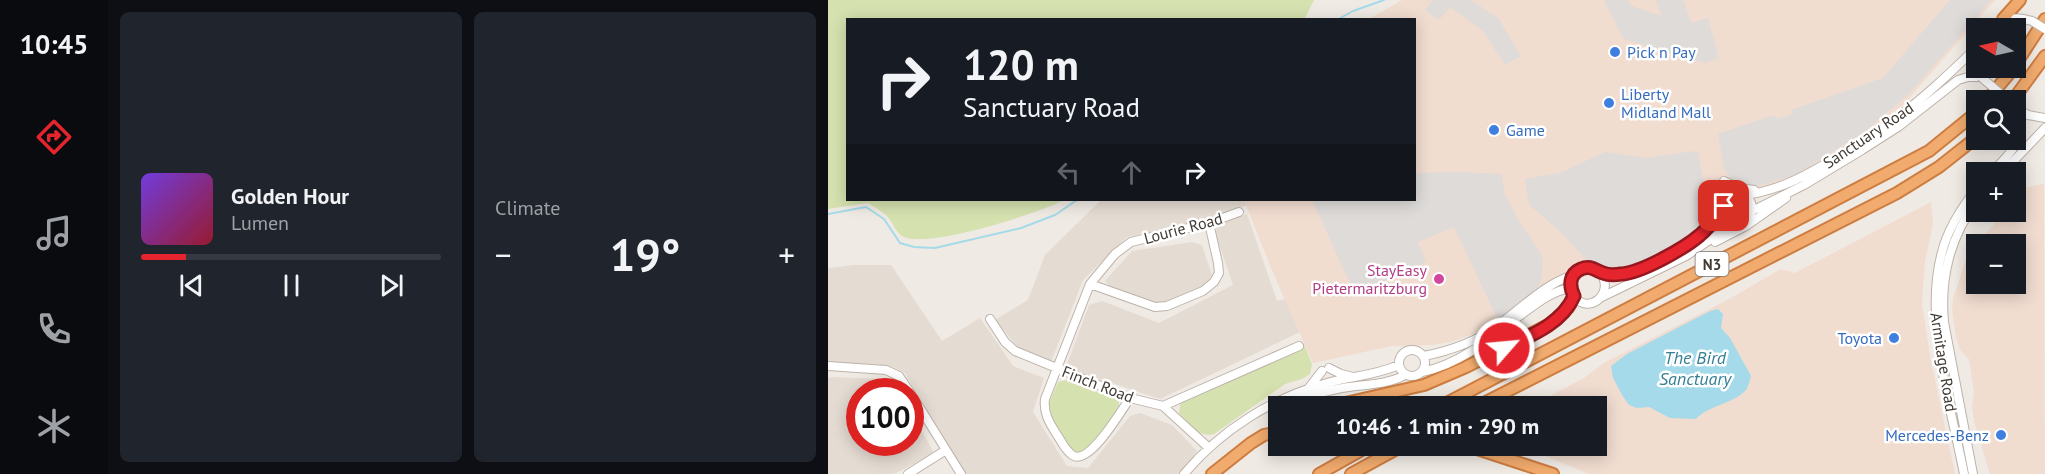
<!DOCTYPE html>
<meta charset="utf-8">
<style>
:root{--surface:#171b24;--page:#20242c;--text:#f1f3f6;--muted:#9ea1a6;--line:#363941;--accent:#e6242e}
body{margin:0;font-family:"PT Sans",sans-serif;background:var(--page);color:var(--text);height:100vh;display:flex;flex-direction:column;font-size:22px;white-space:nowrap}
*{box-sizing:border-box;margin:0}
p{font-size:20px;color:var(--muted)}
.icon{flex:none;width:33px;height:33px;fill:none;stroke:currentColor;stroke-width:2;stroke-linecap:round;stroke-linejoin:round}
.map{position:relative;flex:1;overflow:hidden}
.details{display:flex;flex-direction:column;gap:12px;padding:12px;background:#0d0f14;width:720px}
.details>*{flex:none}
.hud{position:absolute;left:18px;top:18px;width:570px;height:183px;border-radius:0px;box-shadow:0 3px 15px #0003;background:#171b24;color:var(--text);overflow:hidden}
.needle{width:39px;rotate:279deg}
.tools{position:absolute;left:1138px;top:18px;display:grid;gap:12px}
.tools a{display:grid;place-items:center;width:60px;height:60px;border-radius:0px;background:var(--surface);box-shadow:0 3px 15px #0003;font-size:30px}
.speed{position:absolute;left:18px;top:378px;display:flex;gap:12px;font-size:30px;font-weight:700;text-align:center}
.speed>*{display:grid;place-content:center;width:78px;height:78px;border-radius:50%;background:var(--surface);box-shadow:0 3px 15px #0003;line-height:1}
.speed .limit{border:9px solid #d22;background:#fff;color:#111}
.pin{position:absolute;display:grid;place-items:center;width:51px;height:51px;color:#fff;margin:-26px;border-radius:12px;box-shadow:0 3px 9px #0006}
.me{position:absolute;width:66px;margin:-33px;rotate:63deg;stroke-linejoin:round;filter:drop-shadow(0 0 4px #0008)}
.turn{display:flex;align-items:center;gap:21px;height:126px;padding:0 18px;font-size:27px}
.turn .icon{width:78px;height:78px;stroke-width:2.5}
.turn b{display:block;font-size:42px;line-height:51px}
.lanes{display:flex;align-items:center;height:57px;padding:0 18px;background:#0003;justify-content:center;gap:30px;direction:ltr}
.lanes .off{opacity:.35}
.big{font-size:45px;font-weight:600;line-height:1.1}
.details .tile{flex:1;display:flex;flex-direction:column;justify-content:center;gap:9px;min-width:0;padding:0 21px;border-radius:9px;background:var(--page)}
.song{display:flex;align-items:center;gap:18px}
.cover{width:72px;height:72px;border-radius:9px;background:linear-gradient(135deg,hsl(260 70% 55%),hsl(350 70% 35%))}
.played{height:6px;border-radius:3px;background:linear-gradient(90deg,var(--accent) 15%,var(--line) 15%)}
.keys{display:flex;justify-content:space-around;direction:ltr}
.heat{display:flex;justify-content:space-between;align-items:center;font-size:33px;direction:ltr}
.details .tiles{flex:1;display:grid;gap:12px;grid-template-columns:repeat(2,1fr)}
.trip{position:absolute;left:440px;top:396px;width:339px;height:60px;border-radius:0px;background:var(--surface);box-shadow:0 3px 15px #0003;font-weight:600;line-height:60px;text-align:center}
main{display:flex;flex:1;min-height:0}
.menu{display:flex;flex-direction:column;width:108px;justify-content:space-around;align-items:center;background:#090b0e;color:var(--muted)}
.menu .icon{width:42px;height:42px}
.menu .selected{color:var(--accent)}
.menu b{font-size:27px;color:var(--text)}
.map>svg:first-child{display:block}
.residential{fill:#e4dbd2}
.commercial{fill:#f1dcd0}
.green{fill:#d5e1af}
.parking{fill:#dedbd9}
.water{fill:#a4dae9}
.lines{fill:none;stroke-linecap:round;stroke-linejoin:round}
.stream{stroke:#a4dae9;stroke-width:2}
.minor-casing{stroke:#bdb3aa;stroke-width:10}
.highway-casing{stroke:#ce7d40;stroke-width:14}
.minor{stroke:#fff;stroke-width:8}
.highway{stroke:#f1ab6e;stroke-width:10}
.minor-bridge-casing{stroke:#bdb3aa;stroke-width:10;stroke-linecap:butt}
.minor-bridge{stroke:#fff;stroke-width:8}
.route-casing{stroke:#96171e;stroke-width:15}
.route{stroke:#e6242e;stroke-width:10}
.shop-dot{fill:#3f7fe0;stroke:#fff;stroke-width:2}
.hotel-dot{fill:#d1479c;stroke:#fff;stroke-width:2}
.labels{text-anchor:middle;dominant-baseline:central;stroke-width:5;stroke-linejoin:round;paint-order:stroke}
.shield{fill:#fff;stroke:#7a7571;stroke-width:1.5}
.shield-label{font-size:15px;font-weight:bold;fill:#413a34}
.shop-label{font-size:16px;fill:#366cbe;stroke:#fff;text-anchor:start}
.street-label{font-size:16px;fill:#413a34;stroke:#fff}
.hotel-label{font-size:16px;fill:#b23c85;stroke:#fff;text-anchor:end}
.water-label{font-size:18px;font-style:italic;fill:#347f94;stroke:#fff}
</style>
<main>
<nav class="menu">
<b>10:45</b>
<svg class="icon selected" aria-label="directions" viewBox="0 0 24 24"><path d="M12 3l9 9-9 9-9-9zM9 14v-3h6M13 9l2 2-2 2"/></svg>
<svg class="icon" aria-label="music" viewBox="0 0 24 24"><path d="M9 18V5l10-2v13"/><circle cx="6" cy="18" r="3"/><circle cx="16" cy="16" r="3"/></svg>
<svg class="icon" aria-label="phone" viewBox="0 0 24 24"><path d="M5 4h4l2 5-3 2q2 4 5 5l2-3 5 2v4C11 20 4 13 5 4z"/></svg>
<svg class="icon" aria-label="climate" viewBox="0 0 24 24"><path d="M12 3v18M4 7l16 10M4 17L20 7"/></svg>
</nav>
<section class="details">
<div class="tiles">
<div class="tile">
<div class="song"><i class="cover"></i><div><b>Golden Hour</b><p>Lumen</p></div></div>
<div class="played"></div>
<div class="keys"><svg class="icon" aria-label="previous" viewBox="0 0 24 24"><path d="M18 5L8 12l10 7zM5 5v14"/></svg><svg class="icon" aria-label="pause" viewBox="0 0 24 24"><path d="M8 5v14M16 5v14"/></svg><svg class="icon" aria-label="next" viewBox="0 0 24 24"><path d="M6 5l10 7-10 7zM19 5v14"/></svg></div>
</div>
<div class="tile"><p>Climate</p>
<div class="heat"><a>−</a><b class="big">19°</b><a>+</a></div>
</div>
</div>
</section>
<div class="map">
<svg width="1217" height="474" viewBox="0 0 1217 474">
<rect width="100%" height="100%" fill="#f0eae4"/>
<path class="residential" d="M273 200H419L421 204 374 222 299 237 255 280 223 362 194 352 167 320 200 300 217 255Z
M419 214 449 301 457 299 472 332 332 399 245 370 240 362 261 305 274 301 331 323 405 285 387 232 391 224Z
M364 242 374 245 384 275 378 285 339 306H333L284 289 277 281 304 251Z
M26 265H63L114 341 152 318 185 366 216 378 205 412 239 466 260 468 302 416 312 413 344 425 369 451 352 474H138L77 373 66 367 54 365 0 362V268Z
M4 377 53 379 70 388 72 391 32 392V442H82L83 411 106 453 66 474H0V378Z"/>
<path class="commercial" d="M574 0H1167L1075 105 1041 131 970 177 923 192 914 190 880 204 881 215 871 233 825 260 773 268 760 262 710 287 670 320 650 332 626 341 605 345 564 346 485 363 443 268 416 200H586V20L541 19Z
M1216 184 1217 474H1162L1146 421 1144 407 1146 392 1141 359 1132 350 1128 337 1124 309 1125 299 1138 259 1149 245V284H1188V244H1149L1176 212H1188V197L1195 188Z
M1103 202 1105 224 1097 261 1094 304 1102 356 1127 474H761L693 446H768V406H703L756 378 776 363 903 298 953 269 967 273Z"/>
<path class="green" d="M0 0H486L476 20H20V200H236C209 214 102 248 76 237 67 233 66 223 59 216 54 211 46 207 40 203L0 209Z
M476 344 484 364 482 374 474 379 457 384 386 434C370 438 361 423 351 413L353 400Z
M239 380 290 400 292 409 257 455 242 452 218 410 230 382Z"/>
<path class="parking" d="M605 0H643L670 18 693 56 677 65 655 31 622 7 611 20 597 10Z
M779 0H800L804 6 833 16 828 0H855L863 23 880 18 891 58 877 63 796 39 776 1Z
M1122 0H1163L1081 94 1037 131 968 175 924 188 904 182 896 167 890 134 946 115 949 119 964 114 963 110 1055 78Z
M867 151 870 153 880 204 881 215 878 226 871 233 825 260 805 269 796 271H785L773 268 760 262 732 231 701 205 697 179 732 173 777 152 818 158Z
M630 172 674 174 676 192 691 221 711 250 715 259 714 276 710 287 670 320 626 227 590 242 598 262 527 294 485 202 487 200H586L587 173Z"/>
<path class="water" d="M890 309 895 314 893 328 902 338 923 376C922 380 920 387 918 390 905 404 881 405 868 419L842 418 821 407 809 408 801 405 794 395 785 378 783 366 799 354 882 311Z"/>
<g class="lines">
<path class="stream" d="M509 20 525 11 556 0
M0 214 38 207 56 219 72 243 86 247 107 248 193 228 227 215 249 200"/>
<g class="minor-casing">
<path id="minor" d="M1163 28C1175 17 1188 16 1204 21
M1188 108 1200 115 1217 118
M1164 172C1185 151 1194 143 1193 111
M1175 172 1217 128
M896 181 911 188 926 190
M896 208a14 14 0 1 1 28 0a14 14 0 1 1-28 0Z
M916 195C952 191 983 173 1012 155 1030 143 1049 133 1066 120 1096 98 1122 73 1149 47
M924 211 976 185 1034 150 1070 127 1130 80 1140 77H1153L1149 68
M887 242 918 226 958 198
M773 273C786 293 763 314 747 298 739 288 741 272 755 268 765 265 779 276 794 274 815 272 857 248 872 235 882 227 888 216 896 206
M262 284 327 307 339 306 375 291 386 282 391 273 390 263 381 223
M774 297 858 256 908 222
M162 319 177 342 187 351 302 398 335 406 381 448
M571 363a13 13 0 1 1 26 0a13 13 0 1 1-26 0Z
M596 356C621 351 647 342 668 327 694 308 715 285 745 275
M0 366 58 370 71 376 82 392
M501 368 513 374 525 377
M594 372C630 365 662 339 690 317 707 305 721 292 742 288
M480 389 494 371
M82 392 133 474
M302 398C293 411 263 463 246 456 239 453 235 444 231 438 223 425 215 415 217 399L262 284 287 254 303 242 381 223 411 212
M335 406 471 346
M447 407C468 401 488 393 509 389 532 384 557 386 577 375
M80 474 118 450
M356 474C393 430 444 398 499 383 524 376 545 376 571 365
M1136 474C1123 406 1095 320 1114 252 1120 228 1134 207 1149 188
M1145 474 1116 322C1112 277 1122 238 1149 200"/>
</g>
<g class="highway-casing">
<path id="highway" d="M1175 19 1192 0
M1188 64 1217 19
M1159 100 1186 68
M1185 100 1217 56
M504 406 596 385 638 367 722 324 740 308 746 296
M613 406 1101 151 1149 112
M650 406 1069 193 1111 167 1149 137
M640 446 725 474
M384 474 423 443 436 435 450 432
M491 474 541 446
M523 474 574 446"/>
</g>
<use href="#minor" class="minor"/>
<use href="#highway" class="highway"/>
<g class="minor-bridge-casing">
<path id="minor-bridge" d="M1204 21 1217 29
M1153 77 1180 100"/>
</g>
<use href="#minor-bridge" class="minor-bridge"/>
</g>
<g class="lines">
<g class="route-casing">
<path id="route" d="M676 348C702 336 734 324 746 296 741 286 741 274 753 269 762 265 767 270 775 273 780 275 787 275 793 274 813 273 857 248 872 235 882 227 888 216 896 206"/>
</g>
<use href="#route" class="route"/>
</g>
<g class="shop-dot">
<circle cx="787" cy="52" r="6"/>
<circle cx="781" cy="103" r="6"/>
<circle cx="666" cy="130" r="6"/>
<circle cx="1066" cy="338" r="6"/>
<circle cx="1173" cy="435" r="6"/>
</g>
<circle class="hotel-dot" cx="611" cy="279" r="6"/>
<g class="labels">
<rect class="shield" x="867.5" y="252" width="33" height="24" rx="4.5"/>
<g class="shield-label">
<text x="884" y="264">N3</text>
</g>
<g class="shop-label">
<text x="799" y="52">Pick n Pay</text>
<text x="793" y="94">Liberty<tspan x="793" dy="18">Midland Mall</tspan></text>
<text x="678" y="130">Game</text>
<text x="1054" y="338" text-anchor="end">Toyota</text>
<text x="1161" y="435" text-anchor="end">Mercedes-Benz</text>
</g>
<g class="street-label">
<text transform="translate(1040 135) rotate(-34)">Sanctuary Road</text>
<text transform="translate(355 228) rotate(-15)">Lourie Road</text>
<text transform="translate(1116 362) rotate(81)">Armitage Road</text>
<text transform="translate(270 384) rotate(21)">Finch Road</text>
</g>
<g class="hotel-label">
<text x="599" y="270">StayEasy<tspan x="599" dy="18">Pietermaritzburg</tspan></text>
</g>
<g class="water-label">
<text x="867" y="357">The Bird<tspan x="867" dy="21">Sanctuary</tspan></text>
</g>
</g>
</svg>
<div class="tools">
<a><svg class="needle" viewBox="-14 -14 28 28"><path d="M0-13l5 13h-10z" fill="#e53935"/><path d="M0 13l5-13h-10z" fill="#9ea1a6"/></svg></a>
<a><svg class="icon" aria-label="search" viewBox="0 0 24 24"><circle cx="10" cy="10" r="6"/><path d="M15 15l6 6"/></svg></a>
<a>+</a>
<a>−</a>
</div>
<div class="speed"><div class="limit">100</div></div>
<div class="pin" style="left:896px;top:206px;background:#d93025"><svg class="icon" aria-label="arrive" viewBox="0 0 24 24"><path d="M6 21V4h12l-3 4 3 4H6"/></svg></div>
<svg class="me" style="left:676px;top:348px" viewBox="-20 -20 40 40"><circle r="17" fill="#e6242e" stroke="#fff" stroke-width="3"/><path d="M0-11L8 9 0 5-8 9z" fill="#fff"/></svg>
<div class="trip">10:46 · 1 min · 290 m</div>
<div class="hud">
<div class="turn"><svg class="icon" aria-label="right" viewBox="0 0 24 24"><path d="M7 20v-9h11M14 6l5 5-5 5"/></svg><div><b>120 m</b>Sanctuary Road</div></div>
<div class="lanes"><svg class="icon off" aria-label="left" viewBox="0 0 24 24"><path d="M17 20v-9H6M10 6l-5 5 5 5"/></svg><svg class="icon off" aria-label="ahead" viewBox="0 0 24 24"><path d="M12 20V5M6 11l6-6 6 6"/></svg><svg class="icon" aria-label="right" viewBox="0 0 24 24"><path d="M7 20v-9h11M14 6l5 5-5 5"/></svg></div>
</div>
</div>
</main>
